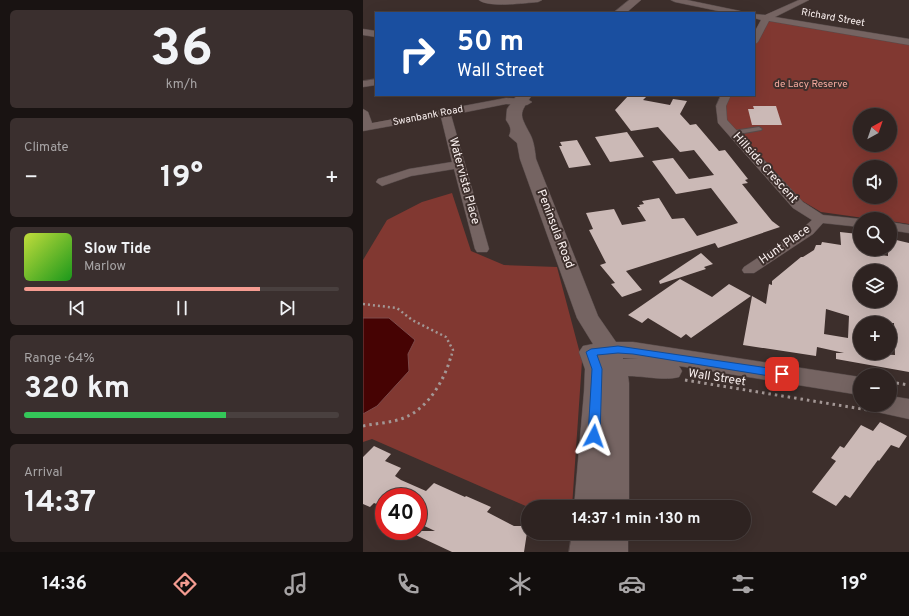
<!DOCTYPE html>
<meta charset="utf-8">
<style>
:root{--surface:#2e2321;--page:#3a2f2e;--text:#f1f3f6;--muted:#a7a4a5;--line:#49403f;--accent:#f59c91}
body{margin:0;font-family:Overpass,sans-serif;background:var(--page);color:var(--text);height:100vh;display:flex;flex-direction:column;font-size:15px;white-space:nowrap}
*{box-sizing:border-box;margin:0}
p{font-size:13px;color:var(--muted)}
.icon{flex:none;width:22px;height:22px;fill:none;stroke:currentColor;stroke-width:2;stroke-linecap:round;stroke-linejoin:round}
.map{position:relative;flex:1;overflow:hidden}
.side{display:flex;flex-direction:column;gap:10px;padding:10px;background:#191312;width:363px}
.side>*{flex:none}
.guide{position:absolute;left:12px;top:12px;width:380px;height:84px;border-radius:0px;box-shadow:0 4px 16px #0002,0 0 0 1px var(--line);background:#1a4fa0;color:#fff;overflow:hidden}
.needle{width:26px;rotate:40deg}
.fabs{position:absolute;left:490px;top:108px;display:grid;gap:8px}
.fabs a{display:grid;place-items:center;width:44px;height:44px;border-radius:50%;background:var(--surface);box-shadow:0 4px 16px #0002,0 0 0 1px var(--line);font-size:20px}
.speed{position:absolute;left:12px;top:488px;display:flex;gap:8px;font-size:20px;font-weight:700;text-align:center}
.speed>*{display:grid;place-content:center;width:52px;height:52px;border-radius:50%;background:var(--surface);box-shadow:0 4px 16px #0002,0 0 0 1px var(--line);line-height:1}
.speed .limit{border:6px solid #d22;background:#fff;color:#111}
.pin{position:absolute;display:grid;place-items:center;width:34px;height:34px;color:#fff;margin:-17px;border-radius:8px;box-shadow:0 2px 6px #0006}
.me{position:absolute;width:44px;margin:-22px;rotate:4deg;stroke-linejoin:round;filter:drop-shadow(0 0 3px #0008)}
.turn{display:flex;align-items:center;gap:14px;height:84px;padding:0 16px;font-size:18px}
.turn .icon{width:52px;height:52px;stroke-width:2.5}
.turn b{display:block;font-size:28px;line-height:34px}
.big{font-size:30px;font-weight:700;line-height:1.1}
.side .widget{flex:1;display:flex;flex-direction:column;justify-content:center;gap:6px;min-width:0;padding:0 14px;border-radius:6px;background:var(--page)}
.side .dial{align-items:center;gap:0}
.dial b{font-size:52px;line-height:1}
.song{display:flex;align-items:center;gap:12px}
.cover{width:48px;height:48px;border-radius:6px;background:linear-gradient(135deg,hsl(70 70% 55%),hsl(120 70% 35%))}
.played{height:4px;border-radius:2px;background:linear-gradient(90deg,var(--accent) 75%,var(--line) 75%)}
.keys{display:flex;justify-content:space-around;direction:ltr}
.heat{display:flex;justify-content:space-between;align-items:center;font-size:22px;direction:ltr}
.charge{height:6px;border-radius:3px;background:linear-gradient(90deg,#34c759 64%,var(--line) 0)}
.trip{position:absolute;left:158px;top:500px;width:230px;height:40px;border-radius:20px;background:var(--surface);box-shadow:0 4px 16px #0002,0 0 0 1px var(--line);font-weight:700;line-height:40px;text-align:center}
.menu{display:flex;height:64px;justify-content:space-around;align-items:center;background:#120e0d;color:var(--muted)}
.menu .icon{width:28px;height:28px}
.menu .selected{color:var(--accent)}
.menu b{font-size:18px;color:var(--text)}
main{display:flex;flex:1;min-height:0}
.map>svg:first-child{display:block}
.green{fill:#813831;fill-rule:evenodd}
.water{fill:#460303;stroke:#7c4a4a}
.building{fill:#cbb9b6;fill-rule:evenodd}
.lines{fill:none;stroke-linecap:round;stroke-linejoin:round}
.lane-casing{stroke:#574b4a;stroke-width:2}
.street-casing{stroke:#574b4a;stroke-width:1}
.secondary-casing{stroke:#574b4a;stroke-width:1}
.path-far1{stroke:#a39795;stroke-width:2.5;stroke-dasharray:2 3;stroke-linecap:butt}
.path{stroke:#a39795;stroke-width:3;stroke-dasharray:2.5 4;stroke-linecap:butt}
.lane{fill:#756462;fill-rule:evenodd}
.street{fill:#756462;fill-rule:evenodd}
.secondary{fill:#756462;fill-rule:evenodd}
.route{fill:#1a73e8;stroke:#114b97}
.labels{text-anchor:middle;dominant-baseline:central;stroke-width:4;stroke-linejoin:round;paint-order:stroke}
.far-street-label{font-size:10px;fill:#fbf1f0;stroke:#3d2f2c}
.far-park-label{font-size:10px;fill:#f5aa9f;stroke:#3d2f2c}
.street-label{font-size:12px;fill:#fbf1f0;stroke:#3d2f2c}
</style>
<main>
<section class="side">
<div class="widget dial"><b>36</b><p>km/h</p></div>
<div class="widget"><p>Climate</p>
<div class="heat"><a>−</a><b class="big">19°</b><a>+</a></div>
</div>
<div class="widget">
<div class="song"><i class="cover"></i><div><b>Slow Tide</b><p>Marlow</p></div></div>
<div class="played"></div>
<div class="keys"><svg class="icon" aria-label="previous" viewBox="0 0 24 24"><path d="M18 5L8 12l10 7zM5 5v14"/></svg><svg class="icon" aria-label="pause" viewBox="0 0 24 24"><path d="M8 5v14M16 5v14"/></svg><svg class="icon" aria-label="next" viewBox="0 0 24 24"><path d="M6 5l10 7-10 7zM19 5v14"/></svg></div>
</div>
<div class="widget"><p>Range · 64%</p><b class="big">320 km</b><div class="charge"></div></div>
<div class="widget"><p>Arrival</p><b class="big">14:37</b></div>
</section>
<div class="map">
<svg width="546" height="552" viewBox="0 0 546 552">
<rect width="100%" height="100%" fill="#3d2f2c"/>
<path class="green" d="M403 18 546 42V224L527 221V219H508L458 212 436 199 361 121 363 95H391V42ZM497 115H527V145H497ZM497 167H527V197H497Z
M89 193 108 251 141 265 194 267 219 361 209 507H165L9 439 0 442V260L24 220 59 202Z"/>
<path class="water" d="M0 318H26L52 340 45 354 46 371 14 406 0 414Z"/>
<path class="building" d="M266 95H285L280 100 307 105 310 99 324 101 317 114 327 125 333 124 356 151 362 150 385 179 382 180 385 183 379 184 409 221 417 227 355 248 352 243 263 271 279 290 259 297 248 284 252 283 237 265 243 263 226 230 230 229 223 213 251 209 259 225 283 221 274 207H277L276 205 281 204 279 201 296 198 309 219 321 218 334 236 375 223 348 188 313 194 289 161 310 158 326 179 351 175 331 150 317 152 295 127 268 131 252 110Z
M390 106H413L419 125H389L385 109H391Z
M264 132 281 157 247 162 232 137Z
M214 140 228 165 206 168 196 146H199L197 142Z
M477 232 495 234 497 236V249H502L503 253 525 256V249H527V241L529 239 546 243V372L473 359V353H481L454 347 453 356 380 345 389 296 403 304 406 284 409 285V281L438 257H440L451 250 453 245H458L459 242 478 245ZM500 269 527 271V301H497V270ZM463 309 486 316 485 338 461 334ZM497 323H531L532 355 497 353Z
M338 253 350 264 341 267 343 269 297 284 296 281Z
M317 279 349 297 366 284 388 296 328 338 323 334 318 338 285 318 279 323 265 315Z
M517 422 544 436 536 448 528 445 516 461 515 460 487 498 482 495 473 506 449 492 473 461 468 458 477 446 481 448 498 425 510 431Z
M11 446 28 454 22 461 38 468 32 476 38 480 63 491 71 483 102 497 103 496 128 507 124 512 151 526H165L161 552H89L44 531H72L55 523V497H21V507L11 503 7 507 0 504V457Z"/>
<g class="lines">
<g class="lane-casing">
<path id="lane" d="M396 127 399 129 398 130 370 135 367 133 370 131Z"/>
</g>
<g class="street-casing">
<path id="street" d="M116 0H179L175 2C162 3 125 8 116 0Z
M308 0H324L377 11 381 13H365L312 2Z
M436 0H446L412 17 546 39V45L406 21 395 42 391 45V33L398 20 391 18V14L402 15Z
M0 29 13 31V37L0 35Z
M13 79V85L0 87V81Z
M358 95H368L363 106 364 120 440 202 460 215 497 219V227L460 223 450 234 391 273H381L379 270 381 267 440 228 449 220 430 208 355 123 353 106Z
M143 98 164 99 169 102 164 105 143 104 88 115 126 249 124 252H114L112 249 91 169 48 176 19 186 13 182 15 179 46 169 89 162 78 117 0 131V109L5 112 9 123Z
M527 222 546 225V233L527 230Z"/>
</g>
<g class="secondary-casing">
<path id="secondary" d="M266 0H278L263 13H250Z
M154 95H169C156 115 156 113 167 134 171 141 172 151 173 159L235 316 253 342H270L497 377V395L316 366 319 371 316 377C302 381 281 376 265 376L266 383V507H211L221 392 222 369 216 352 220 346 230 344 214 318 157 159 154 143 146 136C149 129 147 126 143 120L144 109ZM260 358 275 359H260Z
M527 396 546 399V419L514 412 510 405H527Z
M209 533H265V552H206Z"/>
</g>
<path class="path-far1" d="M0 304 34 308 49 320 83 337 90 350 88 357"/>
<path class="path" d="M322 380 505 410
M527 382 546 385
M0 426C14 423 30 423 43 417 66 407 82 379 88 356"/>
<use href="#lane" class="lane"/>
<use href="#street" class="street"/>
<use href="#secondary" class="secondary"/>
</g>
<path class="route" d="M255 346 419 370 424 374 419 378 270 354 255 353 234 355 239 369 237 436 235 439H227L225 436 229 369 223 352 228 349Z"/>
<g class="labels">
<g class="far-street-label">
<text transform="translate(470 18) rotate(10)">Richard Street</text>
<text transform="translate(65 116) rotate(-11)">Swanbank Road</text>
</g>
<g class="far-park-label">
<text x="448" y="84">de Lacy Reserve</text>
</g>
<g class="street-label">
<text transform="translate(402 168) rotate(48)">Hillside Crescent</text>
<text transform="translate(101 181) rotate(75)">Watervista Place</text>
<text transform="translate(192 229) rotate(69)">Peninsula Road</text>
<text transform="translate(422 245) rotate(-35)">Hunt Place</text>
<text transform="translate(354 378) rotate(9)">Wall Street</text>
</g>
</g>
</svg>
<div class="fabs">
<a><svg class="needle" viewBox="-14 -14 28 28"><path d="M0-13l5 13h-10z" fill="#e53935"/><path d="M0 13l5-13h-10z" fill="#a7a4a5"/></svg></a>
<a><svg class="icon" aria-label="sound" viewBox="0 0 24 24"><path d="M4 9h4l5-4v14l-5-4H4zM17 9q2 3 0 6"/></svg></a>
<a><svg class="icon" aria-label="search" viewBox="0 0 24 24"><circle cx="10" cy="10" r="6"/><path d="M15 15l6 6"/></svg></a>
<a><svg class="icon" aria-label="layers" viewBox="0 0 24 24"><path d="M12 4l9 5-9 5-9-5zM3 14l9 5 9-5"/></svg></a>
<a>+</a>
<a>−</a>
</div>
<div class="speed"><div class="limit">40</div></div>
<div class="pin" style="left:419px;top:374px;background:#d93025"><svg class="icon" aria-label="arrive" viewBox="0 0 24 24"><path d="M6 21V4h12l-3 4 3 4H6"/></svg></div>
<svg class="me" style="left:231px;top:436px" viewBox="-20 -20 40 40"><path d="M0-17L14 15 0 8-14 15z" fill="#1a73e8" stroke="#fff" stroke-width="4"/></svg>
<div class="trip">14:37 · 1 min · 130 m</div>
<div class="guide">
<div class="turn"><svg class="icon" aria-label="right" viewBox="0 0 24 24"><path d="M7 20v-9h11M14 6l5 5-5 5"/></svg><div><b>50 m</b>Wall Street</div></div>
</div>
</div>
</main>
<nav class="menu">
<b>14:36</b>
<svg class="icon selected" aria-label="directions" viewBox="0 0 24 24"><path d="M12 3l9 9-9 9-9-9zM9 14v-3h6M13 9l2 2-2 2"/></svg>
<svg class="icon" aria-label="music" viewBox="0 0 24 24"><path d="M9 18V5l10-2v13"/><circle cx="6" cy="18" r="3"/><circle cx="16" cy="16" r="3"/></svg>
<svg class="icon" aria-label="phone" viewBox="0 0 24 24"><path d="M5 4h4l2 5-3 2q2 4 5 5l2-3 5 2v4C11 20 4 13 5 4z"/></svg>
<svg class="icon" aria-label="climate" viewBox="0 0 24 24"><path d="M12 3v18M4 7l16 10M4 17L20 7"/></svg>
<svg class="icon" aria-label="car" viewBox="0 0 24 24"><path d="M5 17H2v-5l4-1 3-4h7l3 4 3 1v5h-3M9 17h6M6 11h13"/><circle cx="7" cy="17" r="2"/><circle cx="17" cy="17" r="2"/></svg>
<svg class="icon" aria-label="filters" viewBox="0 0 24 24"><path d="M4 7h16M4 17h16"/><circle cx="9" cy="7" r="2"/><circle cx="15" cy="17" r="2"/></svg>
<b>19°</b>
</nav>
